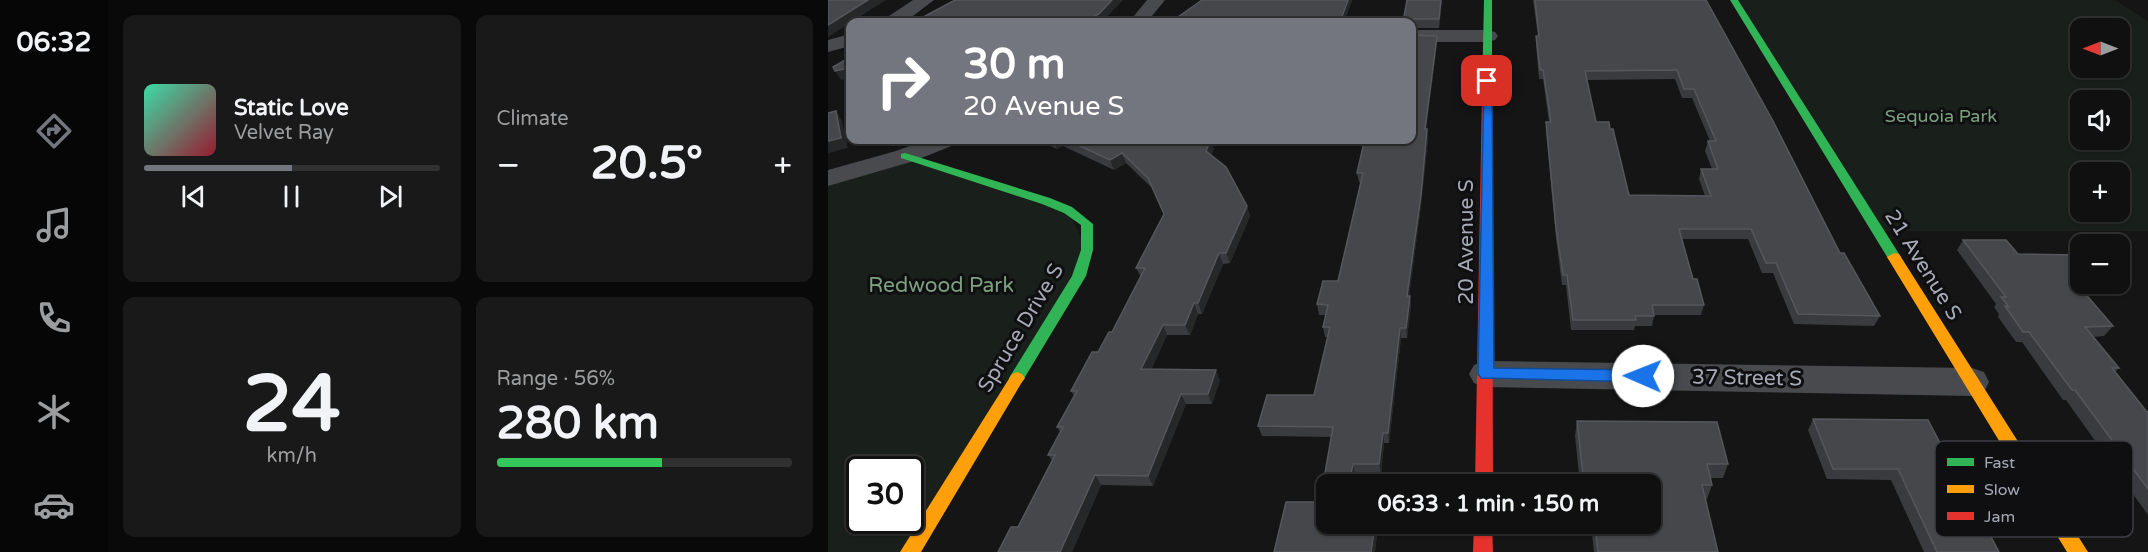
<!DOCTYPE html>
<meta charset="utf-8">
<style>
:root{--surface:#101010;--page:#191919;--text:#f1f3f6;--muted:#9c9d9f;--line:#303030;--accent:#73767e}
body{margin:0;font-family:"Varela Round",sans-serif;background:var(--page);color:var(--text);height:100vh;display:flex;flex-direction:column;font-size:22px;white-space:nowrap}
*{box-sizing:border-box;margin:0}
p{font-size:20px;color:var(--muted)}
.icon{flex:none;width:33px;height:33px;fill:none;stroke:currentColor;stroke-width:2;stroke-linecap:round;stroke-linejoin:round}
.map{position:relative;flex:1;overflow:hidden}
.details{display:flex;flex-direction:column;gap:15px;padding:15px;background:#090909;width:720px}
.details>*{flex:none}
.top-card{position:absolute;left:18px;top:18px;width:570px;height:126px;border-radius:12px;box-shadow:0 2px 4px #0004,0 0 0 2px var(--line);background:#73767e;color:#fff;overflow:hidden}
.needle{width:39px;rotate:270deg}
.tools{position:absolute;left:1242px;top:18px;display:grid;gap:12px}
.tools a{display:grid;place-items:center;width:60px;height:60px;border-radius:12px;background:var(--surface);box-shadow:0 2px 4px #0004,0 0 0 2px var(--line);font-size:30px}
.speed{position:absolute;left:18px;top:456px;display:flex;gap:12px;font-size:30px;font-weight:700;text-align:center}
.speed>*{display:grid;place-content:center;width:78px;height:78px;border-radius:50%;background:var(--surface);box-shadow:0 2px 4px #0004,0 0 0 2px var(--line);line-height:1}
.speed .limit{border:3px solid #111;border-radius:9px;background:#fff;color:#111}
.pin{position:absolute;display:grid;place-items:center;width:51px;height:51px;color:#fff;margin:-26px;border-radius:12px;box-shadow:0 3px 9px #0006}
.me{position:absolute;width:66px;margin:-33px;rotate:271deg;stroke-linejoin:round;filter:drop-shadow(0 0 4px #0008)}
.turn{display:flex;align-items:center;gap:21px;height:126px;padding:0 18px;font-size:27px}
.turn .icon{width:78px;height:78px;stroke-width:2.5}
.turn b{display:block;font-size:42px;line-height:51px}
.big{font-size:45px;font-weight:700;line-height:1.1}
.details .tile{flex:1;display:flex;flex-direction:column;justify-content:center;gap:9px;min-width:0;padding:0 21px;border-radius:12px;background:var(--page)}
.details .dial{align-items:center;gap:0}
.dial b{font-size:78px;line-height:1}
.song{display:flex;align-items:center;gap:18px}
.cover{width:72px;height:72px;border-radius:9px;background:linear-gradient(135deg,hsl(160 70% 55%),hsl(350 70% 35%))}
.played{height:6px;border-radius:3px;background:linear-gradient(90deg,var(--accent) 50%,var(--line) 50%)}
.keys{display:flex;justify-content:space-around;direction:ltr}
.heat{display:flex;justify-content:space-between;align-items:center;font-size:33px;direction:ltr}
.charge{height:9px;border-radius:4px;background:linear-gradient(90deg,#34c759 56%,var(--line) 0)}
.details .tiles{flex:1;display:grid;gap:15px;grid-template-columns:repeat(2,1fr)}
.trip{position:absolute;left:488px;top:474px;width:345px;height:60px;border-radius:12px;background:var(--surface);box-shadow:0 2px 4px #0004,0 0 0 2px var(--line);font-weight:700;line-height:60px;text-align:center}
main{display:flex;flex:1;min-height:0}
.tabs{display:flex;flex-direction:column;width:108px;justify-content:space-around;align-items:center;background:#060606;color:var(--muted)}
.tabs .icon{width:42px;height:42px}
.tabs .active{color:var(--accent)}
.tabs b{font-size:27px;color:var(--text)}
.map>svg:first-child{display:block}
.green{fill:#191f1a;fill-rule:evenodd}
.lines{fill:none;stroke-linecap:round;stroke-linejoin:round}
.street{fill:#494a4d;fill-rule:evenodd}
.fast{fill:#30b455;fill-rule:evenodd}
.slow{fill:#ff9f0a;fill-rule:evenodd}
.jam{fill:#e5322d;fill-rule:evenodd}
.wall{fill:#3a3b3e;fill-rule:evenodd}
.shaded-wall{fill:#262728}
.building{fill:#46474b;stroke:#55575c;stroke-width:1.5;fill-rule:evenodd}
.route{fill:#1a73e8;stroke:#114b97;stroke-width:1.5}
.labels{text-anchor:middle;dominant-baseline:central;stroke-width:6;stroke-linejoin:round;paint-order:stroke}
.far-park-label{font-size:18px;fill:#7da180;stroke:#0f0f11}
.street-label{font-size:21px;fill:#a6aab6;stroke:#0f0f11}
.park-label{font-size:21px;fill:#7da180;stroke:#0f0f11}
.key{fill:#0f0f11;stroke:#3c3e43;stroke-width:1.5}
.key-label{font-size:16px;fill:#a6aab6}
</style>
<main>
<nav class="tabs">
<b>06:32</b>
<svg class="icon active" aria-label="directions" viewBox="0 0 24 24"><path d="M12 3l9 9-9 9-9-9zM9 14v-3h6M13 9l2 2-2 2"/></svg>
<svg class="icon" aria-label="music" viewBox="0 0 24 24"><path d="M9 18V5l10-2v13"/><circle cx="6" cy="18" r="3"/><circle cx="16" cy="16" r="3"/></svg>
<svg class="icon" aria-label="phone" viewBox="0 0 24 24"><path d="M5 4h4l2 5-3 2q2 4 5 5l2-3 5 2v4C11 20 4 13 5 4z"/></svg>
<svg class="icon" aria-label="climate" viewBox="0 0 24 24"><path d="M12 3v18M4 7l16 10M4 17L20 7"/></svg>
<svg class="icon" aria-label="car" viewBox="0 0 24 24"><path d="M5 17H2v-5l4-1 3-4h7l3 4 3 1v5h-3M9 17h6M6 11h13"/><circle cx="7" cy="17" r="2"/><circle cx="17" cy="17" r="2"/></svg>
</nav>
<section class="details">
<div class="tiles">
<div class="tile">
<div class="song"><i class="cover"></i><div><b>Static Love</b><p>Velvet Ray</p></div></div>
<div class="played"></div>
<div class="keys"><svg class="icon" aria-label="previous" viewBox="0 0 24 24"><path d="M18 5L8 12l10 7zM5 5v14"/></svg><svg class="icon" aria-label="pause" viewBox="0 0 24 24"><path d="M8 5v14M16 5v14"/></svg><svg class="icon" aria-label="next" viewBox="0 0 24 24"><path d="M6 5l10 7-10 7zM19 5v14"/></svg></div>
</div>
<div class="tile"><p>Climate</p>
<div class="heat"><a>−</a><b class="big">20.5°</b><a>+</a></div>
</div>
<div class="tile dial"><b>24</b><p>km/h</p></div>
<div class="tile"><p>Range · 56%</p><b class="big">280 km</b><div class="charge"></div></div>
</div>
</section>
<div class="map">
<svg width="1320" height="552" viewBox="0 0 1320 552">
<rect width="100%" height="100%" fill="#151515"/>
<path class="green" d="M906 0H1287L1320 21V231H1049ZM1252 28H1292V68H1252ZM1252 100H1292V140H1252ZM1252 172H1292V212H1252Z
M77 156 240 210 259 250 82 552H0V178ZM32 470H82V520H32Z"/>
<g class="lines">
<path class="street" d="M85 0H106L77 22H56L58 18Z
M319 0H337L319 22H301Z
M584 30H660L667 32 670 36 667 40 660 42H584Z
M22 34V46L0 52V40Z
M98 140H130L126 145 86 161 0 186V170L68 151Z
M658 361 1144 368 1156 372 1161 382 1156 392 1144 396 658 387 646 383 641 374 646 365Z"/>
<path class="fast" d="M656 0H664V93L659 96 654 93Z
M902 0H910L1073 257 1071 260H1061Z
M77 153 222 198 244 207 265 224V250L258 276 194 382 189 384 184 382 181 378 244 276 253 250V225L236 213 214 204 73 158V154Z"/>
<path class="slow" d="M1066 253 1071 254 1260 552H1239L1059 257Z
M189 372 194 374 197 378 194 382 93 552H72L184 374Z"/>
<path class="jam" d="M659 90 664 93 665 484H647L654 93Z
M646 524H664L665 552H645Z"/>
</g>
<path class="wall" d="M579 0H614L611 28H584V22Z
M705 0H878L1012 253 1052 316 1046 326 966 324 945 273H934L920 239H854L865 279 876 305 873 315H826L824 326H807L806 330H743L738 285H734L728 238 718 132V122H721L715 79H711L708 45V36H710ZM847 79 854 98H864L882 141H880L877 151 884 169H873L871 179 877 196 801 195 768 122 759 80Z
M584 35 609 36V44L598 129H599L600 139 593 205 581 296 583 306 579 338H573L561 443H556L553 474H527L525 484H498V524H550L547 552H446L458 502H492L504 437 434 436 430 426 439 395H486L500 337H497L495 327 498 315H491L489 304 495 281H510L533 182H531L529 173 536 142H540L541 140H584Z
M210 140H383L386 149 383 155 419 206 422 216 402 263 395 264 374 314H370L362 335H339L323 369 392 380 384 404H358L325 486 273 485 244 552H170L190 527 224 460 220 455 232 432 229 427 246 396 243 391 284 332 313 277 308 268 336 215 324 188 298 163 286 170 235 146 229 149Z
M1135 240 1190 254 1252 255V284H1280L1276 288H1252L1285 326 1276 336 1265 337 1291 368 1287 372 1319 412H1320V515L1238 400H1235L1194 342H1188L1170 317 1171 314 1166 307 1168 304 1129 250Z
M985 419 1126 470 1122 475 1144 516 1171 552H1096L1063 480 999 479 980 430Z
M749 421 900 464 895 478H882L884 485 879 499H877L890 552H766L763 524H822V484H752L747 436Z"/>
<path class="shaded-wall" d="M40 0H58L0 37V25Z
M284 0H295L274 22H256Z
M520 0H524V1L516 22H512Z
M613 0H614L611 28V19Z
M609 36V44L597 139V129Z
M22 68V78L13 80 7 71Z
M8 111 14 121 20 148 0 153V141Z
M599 129 600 139 593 205 580 306 579 296Z
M225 140H233L235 146 229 149Z
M383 140 386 149 381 160 378 151Z
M294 153 298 163 286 170 282 160Z
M419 206 422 216 402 263 398 253Z
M391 253 395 264 374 314 370 303Z
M582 296 583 306 579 338 578 328Z
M366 303 370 314 362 335 357 325Z
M335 325 339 335 319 380 313 369Z
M572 328 573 338 561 443 560 433Z
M388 370 392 380 384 404 380 394Z
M353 394 358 404 325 486 320 476Z
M555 433 556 443 553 474 551 464Z
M525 464 527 474 525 484H521Z
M267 475 273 485 244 552H232Z
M547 524H550L547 552H543Z"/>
<path class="building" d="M0 0H40L0 25Z
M127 0H284L271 14 256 22H86Z
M374 0H520L512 22H343Z
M579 0H613L611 19H583L581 22H575Z
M707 0H878L945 121 1012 253H1016L1052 316 970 314 948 263H938L923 229H851L865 279H869L876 305H824L826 316H807L808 320H745L739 275H735L728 228 718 122H723L715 70H712L708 36H711ZM849 70 856 89H866L888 141H880L890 169H873L883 196 801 195 785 129H782L781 122H768L757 71Z
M584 35 609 36 597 129H599L593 195 579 296H582L578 328H572L560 433H555L551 464H525L521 484H498V524H547L543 552H446L458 502H492L505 427 430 426 439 395H486L502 327H495L500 305 489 304 495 281H510L535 173H529L536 142H540L541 140H584Z
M22 57V68L7 71 5 67Z
M8 111 13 138 0 141V113Z
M239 140H383L378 151 398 167 419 206 398 253H391L370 303H366L357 325H335L313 369 388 370 380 394H353L320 476 267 475 232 552H170L183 527H190L227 455H220L235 427H229L249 391H243L264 352H270L281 332H284L317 268H308L336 214 320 178 294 153 282 160Z
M1135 240H1178L1190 254 1252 255V278L1243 277 1285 326 1257 327 1291 368H1284L1319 412H1320V489L1247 390H1244L1201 332H1195L1177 306 1181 307 1173 297H1178Z
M985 419 1100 420 1126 470H1120L1144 516H1152L1171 552H1109L1070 469H1005Z
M749 421 889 422 900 464H879L884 485H874L890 552H770L767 524H822V484H756Z"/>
<path class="route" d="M656 79 664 81 666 368 815 370 820 372 823 376 820 380 815 382 653 378 650 374Z"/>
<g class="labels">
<g class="far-park-label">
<text x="1113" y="116">Sequoia Park</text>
</g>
<g class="street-label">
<text transform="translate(638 242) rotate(-90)">20 Avenue S</text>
<text transform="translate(1095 265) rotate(58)">21 Avenue S</text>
<text transform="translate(193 328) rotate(-59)">Spruce Drive S</text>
<text transform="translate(919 378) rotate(1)">37 Street S</text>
</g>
<g class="park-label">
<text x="113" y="285">Redwood Park</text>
</g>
</g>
<rect x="1107" y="441" width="198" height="96" rx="9" class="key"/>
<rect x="1119" y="458" width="27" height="8" fill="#30b455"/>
<rect x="1119" y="485" width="27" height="8" fill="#ff9f0a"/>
<rect x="1119" y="512" width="27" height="8" fill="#e5322d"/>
<g class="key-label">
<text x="1156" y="468">Fast</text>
<text x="1156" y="495">Slow</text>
<text x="1156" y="522">Jam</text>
</g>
</svg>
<div class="tools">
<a><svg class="needle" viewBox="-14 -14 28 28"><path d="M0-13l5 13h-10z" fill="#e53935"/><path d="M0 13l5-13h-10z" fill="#9c9d9f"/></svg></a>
<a><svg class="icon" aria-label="sound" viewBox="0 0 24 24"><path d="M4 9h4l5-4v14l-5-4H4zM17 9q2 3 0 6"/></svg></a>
<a>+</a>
<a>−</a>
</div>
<div class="speed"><div class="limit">30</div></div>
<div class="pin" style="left:659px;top:81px;background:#d93025"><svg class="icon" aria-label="arrive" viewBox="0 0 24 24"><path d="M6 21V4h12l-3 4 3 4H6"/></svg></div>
<svg class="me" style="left:815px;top:376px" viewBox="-20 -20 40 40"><circle r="19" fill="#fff"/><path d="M0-13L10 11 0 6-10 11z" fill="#1a73e8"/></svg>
<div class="trip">06:33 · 1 min · 150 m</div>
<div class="top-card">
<div class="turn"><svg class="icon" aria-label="right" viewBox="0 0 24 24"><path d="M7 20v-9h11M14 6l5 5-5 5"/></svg><div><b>30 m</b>20 Avenue S</div></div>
</div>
</div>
</main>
